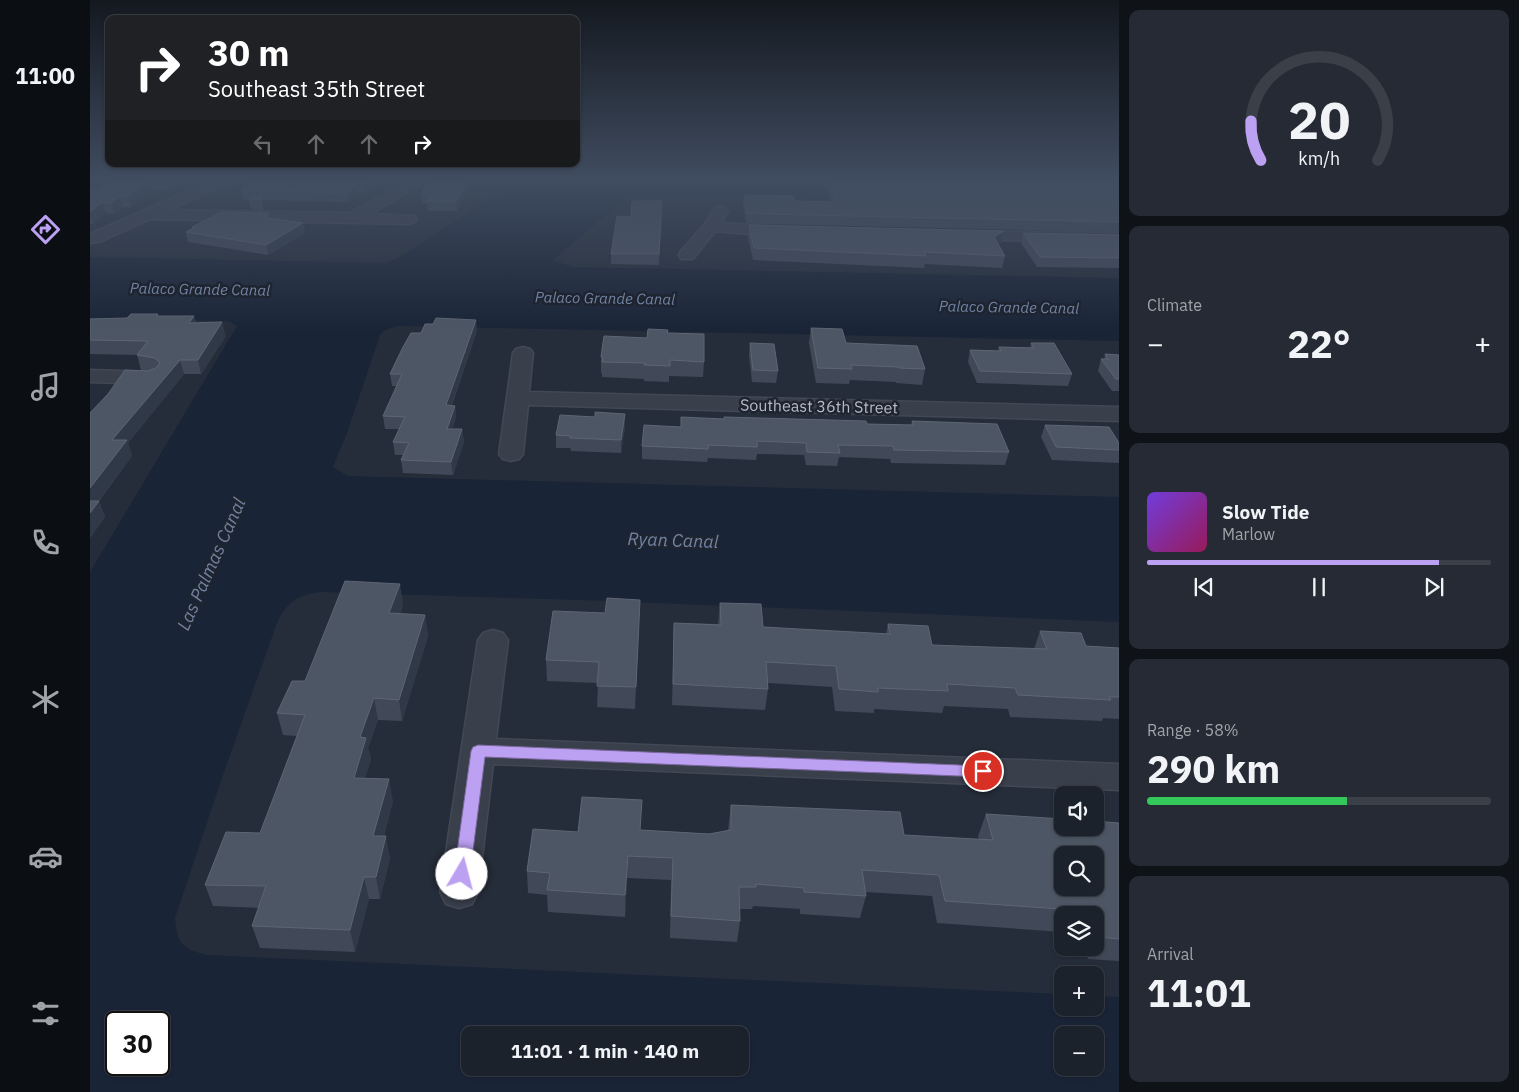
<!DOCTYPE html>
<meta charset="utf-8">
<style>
:root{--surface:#1c222c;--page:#252a34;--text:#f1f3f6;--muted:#a0a4a9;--line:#3a3f48;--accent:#bca0f2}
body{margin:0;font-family:"IBM Plex Sans",sans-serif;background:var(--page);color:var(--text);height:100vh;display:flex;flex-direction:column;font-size:19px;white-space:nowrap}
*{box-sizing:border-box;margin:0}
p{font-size:16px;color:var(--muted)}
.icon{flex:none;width:28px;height:28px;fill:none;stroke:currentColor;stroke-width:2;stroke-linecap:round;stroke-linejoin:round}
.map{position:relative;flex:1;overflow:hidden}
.details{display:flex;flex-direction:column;gap:10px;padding:10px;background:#0f1318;width:400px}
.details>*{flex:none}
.banner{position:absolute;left:15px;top:15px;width:475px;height:152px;border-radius:10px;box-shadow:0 1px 4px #0004,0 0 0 1px var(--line);background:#202124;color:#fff;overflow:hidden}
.controls{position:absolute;left:964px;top:786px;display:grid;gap:10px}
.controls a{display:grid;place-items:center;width:50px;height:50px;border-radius:10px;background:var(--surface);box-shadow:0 1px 4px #0004,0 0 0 1px var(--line);font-size:25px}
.speed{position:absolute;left:15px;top:1011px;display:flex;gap:10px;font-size:25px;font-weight:700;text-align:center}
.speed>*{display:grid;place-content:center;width:65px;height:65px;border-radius:50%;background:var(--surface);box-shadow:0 1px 4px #0004,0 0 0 1px var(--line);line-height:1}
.speed .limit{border:2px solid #111;border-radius:8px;background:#fff;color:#111}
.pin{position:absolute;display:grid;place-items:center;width:42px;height:42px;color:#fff;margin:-21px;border:2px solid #fff;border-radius:50%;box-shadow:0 1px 5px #0007}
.me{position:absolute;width:55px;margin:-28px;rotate:8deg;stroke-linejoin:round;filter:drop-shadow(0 0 4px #0008)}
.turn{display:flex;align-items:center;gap:18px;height:105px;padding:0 20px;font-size:22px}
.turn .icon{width:65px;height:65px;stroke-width:2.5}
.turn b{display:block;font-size:35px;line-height:42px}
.lanes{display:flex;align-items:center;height:48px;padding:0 20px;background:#0003;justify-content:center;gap:25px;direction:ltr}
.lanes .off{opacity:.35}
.big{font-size:38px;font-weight:700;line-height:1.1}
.details .tile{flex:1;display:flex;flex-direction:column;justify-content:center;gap:8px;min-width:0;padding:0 18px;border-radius:10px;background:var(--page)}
.details .dial{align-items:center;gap:0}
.dial svg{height:130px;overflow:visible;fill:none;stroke:var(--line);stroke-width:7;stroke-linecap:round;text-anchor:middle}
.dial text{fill:var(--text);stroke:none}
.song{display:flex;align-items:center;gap:15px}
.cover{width:60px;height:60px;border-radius:8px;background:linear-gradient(135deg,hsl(260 70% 55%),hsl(330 70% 35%))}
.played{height:5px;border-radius:2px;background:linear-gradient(90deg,var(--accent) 85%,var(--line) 85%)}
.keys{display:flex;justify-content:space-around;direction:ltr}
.heat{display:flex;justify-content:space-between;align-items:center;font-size:28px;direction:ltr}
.charge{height:8px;border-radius:4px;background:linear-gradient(90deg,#34c759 58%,var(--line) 0)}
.trip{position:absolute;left:371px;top:1026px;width:288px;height:50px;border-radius:10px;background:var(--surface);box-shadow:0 1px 4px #0004,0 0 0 1px var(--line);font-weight:700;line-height:50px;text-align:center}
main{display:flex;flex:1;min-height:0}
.tab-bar{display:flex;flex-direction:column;width:90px;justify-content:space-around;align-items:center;background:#0b0e12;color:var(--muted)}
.tab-bar .icon{width:35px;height:35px}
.tab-bar .selected{color:var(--accent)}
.tab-bar b{font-size:22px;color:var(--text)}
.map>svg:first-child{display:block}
.water{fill:#1a2437;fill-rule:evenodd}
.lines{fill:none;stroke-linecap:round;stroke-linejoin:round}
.minor-casing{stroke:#424854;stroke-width:3}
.minor{fill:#393f4b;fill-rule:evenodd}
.wall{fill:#414958}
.shaded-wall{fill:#303947}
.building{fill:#4d5664;stroke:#5e6573;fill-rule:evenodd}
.route{fill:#bca0f2;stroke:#7a689d}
.labels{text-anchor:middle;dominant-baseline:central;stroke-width:5;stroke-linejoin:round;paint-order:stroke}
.far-water-label{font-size:15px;font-style:italic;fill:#7183a2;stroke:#1e2430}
.street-label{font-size:16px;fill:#b5bac6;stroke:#1e2430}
.water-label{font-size:18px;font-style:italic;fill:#7183a2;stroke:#1e2430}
</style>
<main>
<nav class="tab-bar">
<b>11:00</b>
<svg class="icon selected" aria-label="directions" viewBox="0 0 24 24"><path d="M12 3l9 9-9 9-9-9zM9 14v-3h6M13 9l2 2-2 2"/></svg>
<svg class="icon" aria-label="music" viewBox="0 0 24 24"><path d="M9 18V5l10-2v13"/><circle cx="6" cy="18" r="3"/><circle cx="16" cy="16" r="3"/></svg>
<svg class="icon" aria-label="phone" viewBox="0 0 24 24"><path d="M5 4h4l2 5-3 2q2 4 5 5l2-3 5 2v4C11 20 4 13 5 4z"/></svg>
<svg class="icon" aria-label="climate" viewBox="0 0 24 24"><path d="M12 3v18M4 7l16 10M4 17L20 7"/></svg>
<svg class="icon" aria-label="car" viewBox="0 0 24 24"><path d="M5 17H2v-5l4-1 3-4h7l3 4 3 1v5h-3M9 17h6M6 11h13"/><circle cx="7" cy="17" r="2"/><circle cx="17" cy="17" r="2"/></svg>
<svg class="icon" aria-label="filters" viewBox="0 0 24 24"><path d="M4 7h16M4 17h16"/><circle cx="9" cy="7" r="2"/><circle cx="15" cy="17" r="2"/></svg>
</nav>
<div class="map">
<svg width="1029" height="1092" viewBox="0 0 1029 1092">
<rect width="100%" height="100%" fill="#252d3a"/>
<path class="water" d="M430 179H575L1029 187V204L550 196 536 198 465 258 464 261 483 267 1029 278V341L307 326 293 331 290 335 257 433 243 467 258 476 1029 497V622L518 601 232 592C208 595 198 600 187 623L133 775 85 918C87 943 92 949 117 955L972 994V1008H1005V996L1029 997V1092H0V572L147 326 140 322 132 321 0 318V257L296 263 308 258ZM26 1022H69V1065H26ZM380 1035H650V1068H380ZM972 1035H1005V1068H972Z"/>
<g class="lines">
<g class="minor-casing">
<path id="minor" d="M125 179H144L142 182 80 210 260 213 322 179H339L281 214 324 216 327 219 324 222 319 224 61 219 9 242 0 243V234Z
M630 206 635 208 638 211 631 223 695 227 701 229 703 232 701 235 695 237 625 231 603 259H591L589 255 591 251 615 224 625 208Z
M876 231 1029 233V243L870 239 868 236 870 233Z
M433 347 440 349 443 353 439 392 1029 407V421L438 405 433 454 429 459 421 461 413 459 409 454 423 353 426 349Z
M0 370 62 372 69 374 72 378 69 382 62 384 0 382Z
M403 630 413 633 418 640 406 739 1029 764V790L403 764 388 892 382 904 369 908 356 904 350 892 388 640 393 633Z"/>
</g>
<use href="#minor" class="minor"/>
</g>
<path class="wall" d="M22 179H92L79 190H61L41 207H33L24 214 16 213 3 224H0V189H8Z
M299 179 275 193 267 192 259 202 173 200V210L161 209 159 200 153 199 151 190Z
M340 179H381L382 182 367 211H338L337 204H332L331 194Z
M732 179H1029V232L669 224 656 223 653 205 654 195 705 201 742 202Z
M572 201 569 265 521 264V254L541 217Z
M179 218 213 223 215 233 178 255 98 242 96 232 103 228 102 227Z
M659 225 914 231 911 243 908 245 915 256 912 268 835 264 834 268 663 260 658 237Z
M933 233 1029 235V268L947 267 931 243Z
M68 314V316H104L106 323 136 336 111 374H94L38 443 42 456 9 501 15 517 0 538V413L59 371 51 370 47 355 0 354V319L37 318Z
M721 328 756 343 835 369 832 385 806 383V382L760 380 759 384 726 383 719 343Z
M387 331 362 405 365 406 366 418 362 429H372L374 442 363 475 313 473 311 460 313 455H305L303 442 309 429H295L293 416 307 386H302L300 374 331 333Z
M577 333 614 362 613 377 579 376V382L554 381V379L512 377V373H511V357L557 338Z
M660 343 688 371 686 383 662 382 659 355Z
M941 343 982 374 978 386 887 383 878 362 880 350 908 351 909 347 940 348Z
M1015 354 1029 355V391H1022L1008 371 1011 359H1014Z
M535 414V426L531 453 481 451 480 448H466V435L505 417Z
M822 421 919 452 915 465 801 463 800 459 749 457 747 466 716 465 714 455 667 454 666 460 618 458 617 462 552 459V446L591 427 777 424 821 425Z
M955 425 1029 450V463L962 460 951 437Z
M630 603 673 627 796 634 798 624 842 645 944 649 950 631 996 646 1029 648V719L1013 718 1012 721 920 717 918 709 854 706 852 713 784 709V713L745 711 742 687 678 683V689L675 710 582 705 584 623 628 624Z
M313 604 310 614 335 615 338 636 312 721 288 720 278 748 281 759 275 778 303 801 294 836 300 858 290 899H279L265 952 170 948 162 926 169 908 123 906 115 885 170 833 207 736 193 735 187 713 215 681Z
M515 613 549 620 545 709 507 707 508 683 457 681 456 660Z
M641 805 814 835 889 840 888 836 896 814 1029 823V961L998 959 994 948H1005V915H972V932L847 923 842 896 775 892 776 896 770 918 710 914V909L663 906 662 909H650V921L647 942 580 938 581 880 537 878 535 917 458 912 457 895 438 893 437 871 488 832 551 830 619 834 638 830Z"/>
<path class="shaded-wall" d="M77 179H92L79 190 76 180Z
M282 179H299L275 193 274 184Z
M378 179H381L382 182 367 211 366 202Z
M58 180 61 190 41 207 38 196Z
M266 183 267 192 259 202 258 193Z
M172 194 173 203V210L171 200Z
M30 196 33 207 24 214 21 203Z
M13 202 16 213 3 224 0 216V212Z
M213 223 215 233 178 255 176 245Z
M914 231 911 243 901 249 904 237Z
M104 316 108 330 99 323Z
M386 320 387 331 357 418 356 405Z
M132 322 136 336 111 374 108 360Z
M90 360 94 374 38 443 42 456 0 512V488L22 440Z
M365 406 366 418 358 441 357 429Z
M535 414V426L531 453V440Z
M372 429 374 442 363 475 361 462Z
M9 501 15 517 0 538V513Z
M310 584 313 604 302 634 299 613Z
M335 615 338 636 312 721 309 700Z
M284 698 288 720 278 748 281 759 268 800 264 778 270 737Z
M299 779 303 801 288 858 283 836Z
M296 836 300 858 290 899 286 877Z
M538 856 537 878 535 917V895Z
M274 877 279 899 265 952 260 930Z"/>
<path class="building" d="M22 179H77L76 180H58L38 196H30L21 203 13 202 0 212V189H8Z
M163 179H282L274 184 266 183 258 193 151 190Z
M340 179H378L366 202 337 201 341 195 331 194Z
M737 179H1029V222L670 214 657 213 654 195 703 196 705 201 747 202Z
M172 194 171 200H159Z
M542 201H572L569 254H521L527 216 541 217Z
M132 212 178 213 177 218 213 223 176 245 96 232 105 227H102Z
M659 225 914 231 904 237 915 256 834 252 836 256 664 248Z
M933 233 1029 235V258L950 257Z
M41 314H68L66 316H104L99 323 132 322 108 360H90L22 440H37L0 488V413L18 394 35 370 58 371 66 368 70 363 65 358 47 355 58 341 0 340V319L37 318Z
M346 318 386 320 356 405 365 406 357 429H372L361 462 311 460 319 443 303 442 315 417 293 416 312 374H300L313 347 321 333H331L335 324H343Z
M721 328 752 329 756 343 827 346 835 369 809 368V367L761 365 762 369 728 368Z
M558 329 578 330 577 333 614 334V362L580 360V366L554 365 555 363 512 362 513 357H511L514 336 557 338Z
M660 343 684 344 688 371 663 370Z
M941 343H964L982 374 890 371 880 350 911 351 909 347 944 348Z
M1015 354 1029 355V379H1026L1011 359H1018Z
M505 412 535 414 531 440 480 438 481 436 466 435 470 415 505 417Z
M591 417 634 419V417L776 421 777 424 824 425 822 421 907 424 919 452 804 450 803 446 748 445 750 453 717 452 716 443 667 441V447L618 445V449L552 446 554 425 591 427Z
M955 425 1019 427 1029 443V450L966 447Z
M0 501H9L0 513Z
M255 581 310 584 299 613 335 615 309 700 284 698 270 737 276 738 264 778 299 779 283 836H296L286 877H274L260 930 162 926 176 886 115 885 136 832 170 833 215 715 187 713 202 681H215Z
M517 598 550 600 546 687 507 686 509 662 456 660 463 611 515 613Z
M630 603 671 604 673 627 800 634 798 624 838 626 842 645 957 649 950 631 991 633 996 646 1029 648V697H1019L1021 700 928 695 925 688 857 684 858 691 788 688V692L749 689 746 666 676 662 678 689 583 684 584 623 631 625Z
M492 797 552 800 550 830 619 834 641 830V805L810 812 814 835 903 840 896 814 972 819V828H1005V821L1029 823V939L1008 937 1005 926V915H1001L1000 911 855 901 849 875 772 870 776 896 714 892V888L666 884V887H649L650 921 581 916 583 858 538 856 535 895 457 890 460 873 437 871 443 829 488 832ZM972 855H1005V888H972Z"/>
<linearGradient id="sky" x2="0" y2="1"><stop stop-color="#141920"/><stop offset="0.54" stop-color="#404c60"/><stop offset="1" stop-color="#404c60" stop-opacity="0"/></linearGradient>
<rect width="1029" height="332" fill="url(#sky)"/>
<path class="route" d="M388 745 893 766 898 767 900 771 898 775 893 777 395 757 380 874 377 879 372 881 366 879 364 874 381 751 383 747Z"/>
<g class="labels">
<g class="far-water-label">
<text transform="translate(110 289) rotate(1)">Palaco Grande Canal</text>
<text transform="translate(515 298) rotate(1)">Palaco Grande Canal</text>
<text transform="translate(919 307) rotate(1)">Palaco Grande Canal</text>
</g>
<g class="street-label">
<text transform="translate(729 406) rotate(1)">Southeast 36th Street</text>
</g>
<g class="water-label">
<text transform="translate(583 540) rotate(2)">Ryan Canal</text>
<text transform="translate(121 564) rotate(-66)">Las Palmas Canal</text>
</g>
</g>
</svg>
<div class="controls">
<a><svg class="icon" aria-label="sound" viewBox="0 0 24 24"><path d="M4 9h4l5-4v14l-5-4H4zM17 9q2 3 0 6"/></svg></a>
<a><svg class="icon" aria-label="search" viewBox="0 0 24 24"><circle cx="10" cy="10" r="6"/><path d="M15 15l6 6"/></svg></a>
<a><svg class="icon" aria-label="layers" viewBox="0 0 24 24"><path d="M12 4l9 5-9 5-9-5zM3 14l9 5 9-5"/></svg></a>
<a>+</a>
<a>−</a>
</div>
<div class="speed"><div class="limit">30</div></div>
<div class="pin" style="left:893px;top:771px;background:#d93025"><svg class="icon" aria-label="arrive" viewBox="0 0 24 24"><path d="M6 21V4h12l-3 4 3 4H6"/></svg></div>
<svg class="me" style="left:372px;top:874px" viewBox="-20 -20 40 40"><circle r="19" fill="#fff"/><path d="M0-13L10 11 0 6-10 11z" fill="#bca0f2"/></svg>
<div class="trip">11:01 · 1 min · 140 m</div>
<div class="banner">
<div class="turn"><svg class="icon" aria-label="right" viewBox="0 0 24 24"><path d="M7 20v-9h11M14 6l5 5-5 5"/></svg><div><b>30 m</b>Southeast 35th Street</div></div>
<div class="lanes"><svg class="icon off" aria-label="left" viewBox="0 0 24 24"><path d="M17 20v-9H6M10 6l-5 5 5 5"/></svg><svg class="icon off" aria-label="ahead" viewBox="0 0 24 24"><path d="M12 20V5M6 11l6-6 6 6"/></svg><svg class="icon off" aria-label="ahead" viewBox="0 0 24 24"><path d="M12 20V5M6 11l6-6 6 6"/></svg><svg class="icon" aria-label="right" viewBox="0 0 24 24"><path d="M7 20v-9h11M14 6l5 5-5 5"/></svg></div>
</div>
</div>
<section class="details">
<div class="tile dial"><svg viewBox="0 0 100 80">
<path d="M14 69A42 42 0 1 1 86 69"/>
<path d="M14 69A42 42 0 0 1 8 45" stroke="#bca0f2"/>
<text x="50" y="56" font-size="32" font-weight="700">20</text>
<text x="50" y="72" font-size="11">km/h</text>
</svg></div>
<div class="tile"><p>Climate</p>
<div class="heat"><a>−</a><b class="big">22°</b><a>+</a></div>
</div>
<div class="tile">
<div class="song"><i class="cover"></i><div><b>Slow Tide</b><p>Marlow</p></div></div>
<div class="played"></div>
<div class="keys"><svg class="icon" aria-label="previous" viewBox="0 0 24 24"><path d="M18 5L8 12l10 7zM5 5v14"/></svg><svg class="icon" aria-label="pause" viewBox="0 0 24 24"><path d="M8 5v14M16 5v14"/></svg><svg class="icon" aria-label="next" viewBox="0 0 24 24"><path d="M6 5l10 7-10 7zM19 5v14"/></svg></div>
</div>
<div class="tile"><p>Range · 58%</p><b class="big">290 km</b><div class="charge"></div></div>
<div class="tile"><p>Arrival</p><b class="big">11:01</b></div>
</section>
</main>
